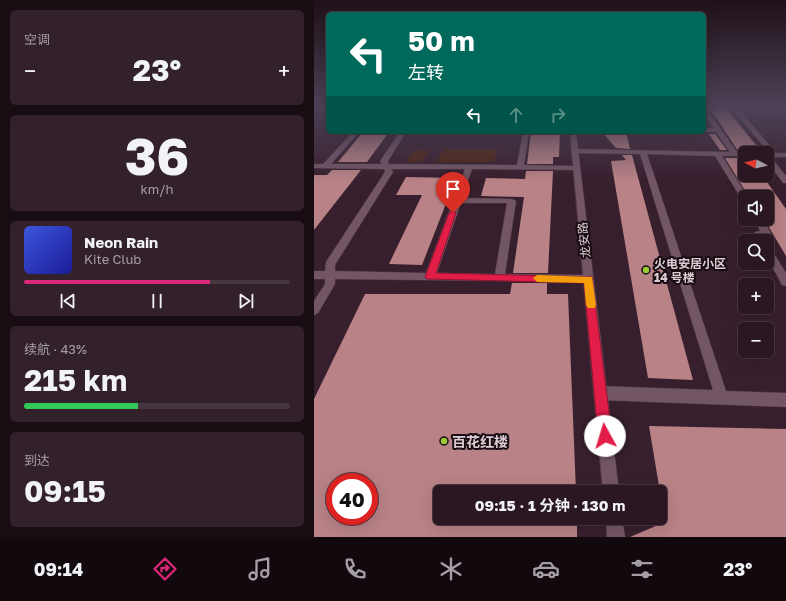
<!DOCTYPE html>
<html lang="zh">
<meta charset="utf-8">
<style>
:root{--surface:#2a1722;--page:#32202a;--text:#f1f3f6;--muted:#a59fa5;--line:#463640;--accent:#db2777}
body{margin:0;font-family:"Golos Text","Noto Sans SC",sans-serif;background:var(--page);color:var(--text);height:100vh;display:flex;flex-direction:column;font-size:15px;white-space:nowrap}
*{box-sizing:border-box;margin:0}
p{font-size:13px;color:var(--muted)}
.icon{flex:none;width:22px;height:22px;fill:none;stroke:currentColor;stroke-width:2;stroke-linecap:round;stroke-linejoin:round}
.map{position:relative;flex:1;overflow:hidden}
.sheet{display:flex;flex-direction:column;gap:10px;padding:10px;background:#170d13;width:314px}
.sheet>*{flex:none}
.banner{position:absolute;left:12px;top:12px;width:380px;height:122px;border-radius:6px;box-shadow:0 4px 16px #0002,0 0 0 1px var(--line);background:#00695c;color:#fff;overflow:hidden}
.needle{width:26px;rotate:277deg}
.buttons{position:absolute;left:424px;top:146px;display:grid;gap:8px}
.buttons a{display:grid;place-items:center;width:36px;height:36px;border-radius:6px;background:var(--surface);box-shadow:0 4px 16px #0002,0 0 0 1px var(--line);font-size:20px}
.speed{position:absolute;left:12px;top:473px;display:flex;gap:8px;font-size:20px;font-weight:700;text-align:center}
.speed>*{display:grid;place-content:center;width:52px;height:52px;border-radius:50%;background:var(--surface);box-shadow:0 4px 16px #0002,0 0 0 1px var(--line);line-height:1}
.speed .limit{border:6px solid #d22;background:#fff;color:#111}
.pin{position:absolute;display:grid;place-items:center;width:34px;height:34px;color:#fff;margin:-41px -17px;border-radius:50% 50% 50% 0;rotate:-45deg;box-shadow:0 0 4px #0007}
.pin .icon{rotate:45deg}
.me{position:absolute;width:44px;margin:-22px;rotate:354deg;stroke-linejoin:round;filter:drop-shadow(0 0 3px #0008)}
.turn{display:flex;align-items:center;gap:14px;height:84px;padding:0 16px;font-size:18px}
.turn .icon{width:52px;height:52px;stroke-width:2.5}
.turn b{display:block;font-size:28px;line-height:34px}
.lanes{display:flex;align-items:center;height:38px;padding:0 16px;background:#0003;justify-content:center;gap:20px;direction:ltr}
.lanes .off{opacity:.35}
.big{font-size:30px;font-weight:700;line-height:1.1}
.sheet .card{flex:1;display:flex;flex-direction:column;justify-content:center;gap:6px;min-width:0;padding:0 14px;border-radius:6px;background:var(--page)}
.sheet .dial{align-items:center;gap:0}
.dial b{font-size:52px;line-height:1}
.song{display:flex;align-items:center;gap:12px}
.cover{width:48px;height:48px;border-radius:6px;background:linear-gradient(135deg,hsl(230 70% 55%),hsl(240 70% 35%))}
.played{height:4px;border-radius:2px;background:linear-gradient(90deg,var(--accent) 70%,var(--line) 70%)}
.keys{display:flex;justify-content:space-around;direction:ltr}
.heat{display:flex;justify-content:space-between;align-items:center;font-size:22px;direction:ltr}
.charge{height:6px;border-radius:3px;background:linear-gradient(90deg,#34c759 43%,var(--line) 0)}
.trip{position:absolute;left:119px;top:485px;width:234px;height:40px;border-radius:6px;background:var(--surface);box-shadow:0 4px 16px #0002,0 0 0 1px var(--line);font-weight:700;line-height:40px;text-align:center}
.tabs{display:flex;height:64px;justify-content:space-around;align-items:center;background:#11090e;color:var(--muted)}
.tabs .icon{width:28px;height:28px}
.tabs .current{color:var(--accent)}
.tabs b{font-size:18px;color:var(--text)}
main{display:flex;flex:1;min-height:0}
.map>svg:first-child{display:block}
.green{fill:#4e2616}
.building{fill:#b88286;fill-rule:evenodd}
.lines{fill:none;stroke-linecap:round;stroke-linejoin:round}
.minor-casing{stroke:#503b47;stroke-width:1}
.tertiary-casing{stroke:#503b47;stroke-width:1}
.minor{fill:#735665;fill-rule:evenodd}
.tertiary{fill:#735665;fill-rule:evenodd}
.route{fill:#e11d48;stroke:#92132f}
.slow{fill:#f59e0b}
.poi-dot{fill:#99cb36;stroke:#180d13;stroke-width:1.5}
.labels{text-anchor:middle;dominant-baseline:central;stroke-width:4;stroke-linejoin:round;paint-order:stroke}
.street-label{font-size:12px;fill:#ddccd4;stroke:#180d13}
.poi-label{font-size:12px;font-weight:bold;fill:#ddccd4;stroke:#180d13;text-anchor:start}
.near-poi-label{font-size:14px;font-weight:bold;fill:#ddccd4;stroke:#180d13;text-anchor:start}
</style>
<main>
<section class="sheet">
<div class="card"><p>空调</p>
<div class="heat"><a>−</a><b class="big">23°</b><a>+</a></div>
</div>
<div class="card dial"><b>36</b><p>km/h</p></div>
<div class="card">
<div class="song"><i class="cover"></i><div><b>Neon Rain</b><p>Kite Club</p></div></div>
<div class="played"></div>
<div class="keys"><svg class="icon" aria-label="previous" viewBox="0 0 24 24"><path d="M18 5L8 12l10 7zM5 5v14"/></svg><svg class="icon" aria-label="pause" viewBox="0 0 24 24"><path d="M8 5v14M16 5v14"/></svg><svg class="icon" aria-label="next" viewBox="0 0 24 24"><path d="M6 5l10 7-10 7zM19 5v14"/></svg></div>
</div>
<div class="card"><p>续航 · 43%</p><b class="big">215 km</b><div class="charge"></div></div>
<div class="card"><p>到达</p><b class="big">09:15</b></div>
</section>
<div class="map">
<svg width="472" height="537" viewBox="0 0 472 537">
<rect width="100%" height="100%" fill="#381f2d"/>
<path class="green" d="M129 149H183L180 162H123Z
M100 150H115L108 162H92Z"/>
<path class="building" d="M404 106H410L442 145H431V151H424L398 111Z
M49 132H75L53 162H24Z
M217 132H246L245 157H239V164H213Z
M288 132H312L316 149 302 148Z
M395 134H401L413 150H406Z
M308 155H318L379 380 334 378 297 161 312 160Z
M411 158H431V175H448L472 209V256L450 219H453V197H435Z
M18 170H47L0 230V175H13Z
M212 171H239L234 273H199L210 197 167 196 172 178 211 179Z
M92 177 142 178 108 265 75 264 108 195H82Z
M198 283H233V294H254L262 492H126V518H263V537H0V399L51 294H196ZM21 482H55V516H21Z
M335 426 472 429V537H316L351 522Z"/>
<g class="lines">
<g class="minor-casing">
<path id="minor" d="M416 106H422L462 153H472V157H457L472 176V183H469L453 161V153H455Z
M390 108 392 109 423 152 434 153H431V156H408L434 197H431V200L427 198 401 156 333 154 412 391 472 393V407L286 400 281 398 279 393 281 388 286 386 399 390 326 154 260 153 257 151 260 149 416 152 402 132H390V128H400L390 114Z
M39 132H45L17 164H68L66 161 86 132H92L74 161 75 164 203 165 209 132H215L210 165 262 166H265V170L158 169 148 198 198 199 202 201 191 274 274 275 278 276 279 279 278 282 21 279V284L4 313 0 315V301L11 284V279H0V271H11L12 262 71 172 70 169 0 168V164H9ZM77 169H151L112 273 21 271V265L79 172ZM147 203H193L181 274 123 273Z
M440 219H448L457 233 455 235 450 236 453 241H443L439 234 441 232 446 231Z
M453 246 456 247 472 273V286L468 285 453 257Z"/>
</g>
<g class="tertiary-casing">
<path id="tertiary" d="M256 132H262L305 492H289Z
M292 518H308L311 537H293Z"/>
</g>
<use href="#minor" class="minor"/>
<use href="#tertiary" class="tertiary"/>
</g>
<linearGradient id="sky" x2="0" y2="1"><stop stop-color="#1f1119"/><stop offset="0.59" stop-color="#4d4257"/><stop offset="1" stop-color="#4d4257" stop-opacity="0"/></linearGradient>
<rect width="472" height="181" fill="url(#sky)"/>
<path class="route" d="M139 210 142 213 122 273 278 277 298 436 296 440 291 442 286 440 284 436 270 283 113 279 111 277 135 213Z"/>
<path class="slow" d="M223 275 278 277 282 305 281 308H274L272 305 270 283 223 282 219 278Z"/>
<g class="poi-dot">
<circle cx="332" cy="270" r="4"/>
<circle cx="130" cy="441" r="4"/>
</g>
<g class="labels">
<g class="street-label">
<text transform="translate(270 240) rotate(-96)">龙安路</text>
</g>
<g class="poi-label">
<text x="340" y="263">火电安居小区<tspan x="340" dy="14">14 号楼</tspan></text>
</g>
<g class="near-poi-label">
<text x="138" y="441">百花红楼</text>
</g>
</g>
</svg>
<div class="buttons">
<a><svg class="needle" viewBox="-14 -14 28 28"><path d="M0-13l5 13h-10z" fill="#e53935"/><path d="M0 13l5-13h-10z" fill="#a59fa5"/></svg></a>
<a><svg class="icon" aria-label="sound" viewBox="0 0 24 24"><path d="M4 9h4l5-4v14l-5-4H4zM17 9q2 3 0 6"/></svg></a>
<a><svg class="icon" aria-label="search" viewBox="0 0 24 24"><circle cx="10" cy="10" r="6"/><path d="M15 15l6 6"/></svg></a>
<a>+</a>
<a>−</a>
</div>
<div class="speed"><div class="limit">40</div></div>
<div class="pin" style="left:139px;top:213px;background:#d93025"><svg class="icon" aria-label="arrive" viewBox="0 0 24 24"><path d="M6 21V4h12l-3 4 3 4H6"/></svg></div>
<svg class="me" style="left:291px;top:436px" viewBox="-20 -20 40 40"><circle r="19" fill="#fff"/><path d="M0-13L10 11 0 6-10 11z" fill="#e11d48"/></svg>
<div class="trip">09:15 · 1 分钟 · 130 m</div>
<div class="banner">
<div class="turn"><svg class="icon" aria-label="left" viewBox="0 0 24 24"><path d="M17 20v-9H6M10 6l-5 5 5 5"/></svg><div><b>50 m</b>左转</div></div>
<div class="lanes"><svg class="icon" aria-label="left" viewBox="0 0 24 24"><path d="M17 20v-9H6M10 6l-5 5 5 5"/></svg><svg class="icon off" aria-label="ahead" viewBox="0 0 24 24"><path d="M12 20V5M6 11l6-6 6 6"/></svg><svg class="icon off" aria-label="right" viewBox="0 0 24 24"><path d="M7 20v-9h11M14 6l5 5-5 5"/></svg></div>
</div>
</div>
</main>
<nav class="tabs">
<b>09:14</b>
<svg class="icon current" aria-label="directions" viewBox="0 0 24 24"><path d="M12 3l9 9-9 9-9-9zM9 14v-3h6M13 9l2 2-2 2"/></svg>
<svg class="icon" aria-label="music" viewBox="0 0 24 24"><path d="M9 18V5l10-2v13"/><circle cx="6" cy="18" r="3"/><circle cx="16" cy="16" r="3"/></svg>
<svg class="icon" aria-label="phone" viewBox="0 0 24 24"><path d="M5 4h4l2 5-3 2q2 4 5 5l2-3 5 2v4C11 20 4 13 5 4z"/></svg>
<svg class="icon" aria-label="climate" viewBox="0 0 24 24"><path d="M12 3v18M4 7l16 10M4 17L20 7"/></svg>
<svg class="icon" aria-label="car" viewBox="0 0 24 24"><path d="M5 17H2v-5l4-1 3-4h7l3 4 3 1v5h-3M9 17h6M6 11h13"/><circle cx="7" cy="17" r="2"/><circle cx="17" cy="17" r="2"/></svg>
<svg class="icon" aria-label="filters" viewBox="0 0 24 24"><path d="M4 7h16M4 17h16"/><circle cx="9" cy="7" r="2"/><circle cx="15" cy="17" r="2"/></svg>
<b>23°</b>
</nav>
